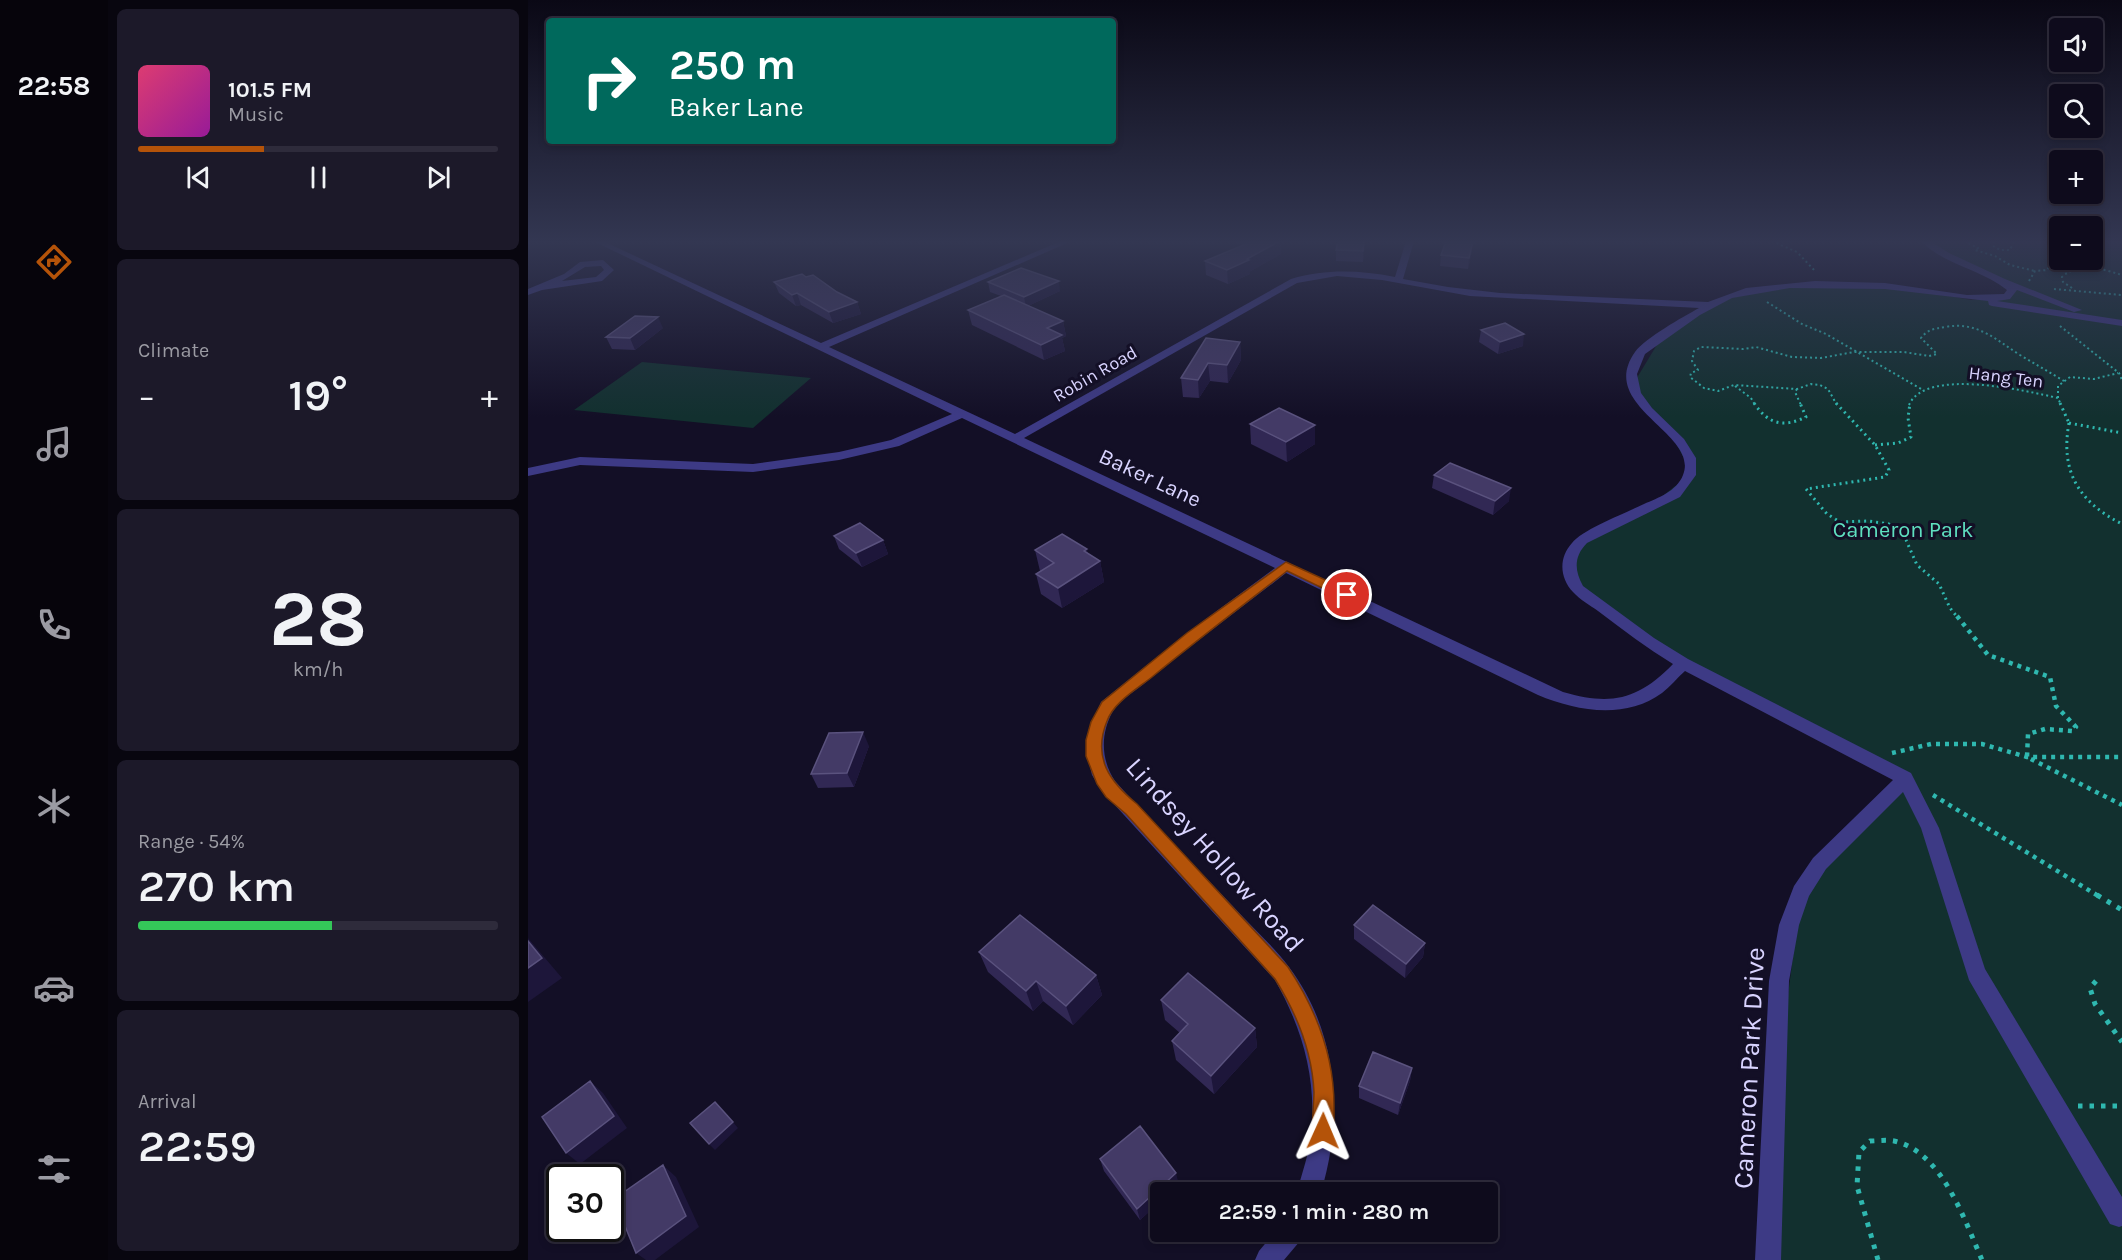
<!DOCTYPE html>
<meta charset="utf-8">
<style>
:root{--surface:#0e0b1c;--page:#1c1929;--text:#f1f3f6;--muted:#9b9ba3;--line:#2e2b3b;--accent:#b45309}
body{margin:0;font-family:Karla,sans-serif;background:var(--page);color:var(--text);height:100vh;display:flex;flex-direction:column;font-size:22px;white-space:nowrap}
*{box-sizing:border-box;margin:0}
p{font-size:20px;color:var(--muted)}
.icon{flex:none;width:33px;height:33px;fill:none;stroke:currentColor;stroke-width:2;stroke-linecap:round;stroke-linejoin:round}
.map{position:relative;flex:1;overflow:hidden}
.panel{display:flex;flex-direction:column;gap:9px;padding:9px;background:#08060f;width:420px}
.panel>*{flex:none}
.hud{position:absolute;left:18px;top:18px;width:570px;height:126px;border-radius:6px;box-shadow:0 3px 9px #0003,0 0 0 2px var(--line);background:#00695c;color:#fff;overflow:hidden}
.tools{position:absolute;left:1521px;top:18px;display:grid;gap:12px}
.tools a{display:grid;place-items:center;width:54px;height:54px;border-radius:6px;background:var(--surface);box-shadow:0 3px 9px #0003,0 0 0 2px var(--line);font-size:30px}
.speed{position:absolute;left:18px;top:1164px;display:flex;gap:12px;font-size:30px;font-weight:700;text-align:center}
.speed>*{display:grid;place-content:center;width:78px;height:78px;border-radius:50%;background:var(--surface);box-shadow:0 3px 9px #0003,0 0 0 2px var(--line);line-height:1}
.speed .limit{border:3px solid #111;border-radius:9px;background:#fff;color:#111}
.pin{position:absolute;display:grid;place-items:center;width:51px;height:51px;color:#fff;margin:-26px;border:3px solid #fff;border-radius:50%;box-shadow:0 2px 6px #0007}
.me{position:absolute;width:66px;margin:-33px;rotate:1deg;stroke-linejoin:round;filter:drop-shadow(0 0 4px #0008)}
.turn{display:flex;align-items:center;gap:21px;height:126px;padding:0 24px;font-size:27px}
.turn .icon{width:78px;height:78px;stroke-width:2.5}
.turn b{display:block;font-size:42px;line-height:51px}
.big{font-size:45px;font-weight:600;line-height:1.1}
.panel .widget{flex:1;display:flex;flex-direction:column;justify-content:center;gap:9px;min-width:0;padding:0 21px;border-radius:9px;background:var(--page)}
.panel .dial{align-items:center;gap:0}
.dial b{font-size:78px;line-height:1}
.song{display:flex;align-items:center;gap:18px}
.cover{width:72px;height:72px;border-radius:9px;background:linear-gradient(135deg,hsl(340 70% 55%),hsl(300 70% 35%))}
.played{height:6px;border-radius:3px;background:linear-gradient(90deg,var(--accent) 35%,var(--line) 35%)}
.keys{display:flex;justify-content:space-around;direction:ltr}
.heat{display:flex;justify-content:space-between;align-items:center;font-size:33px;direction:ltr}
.charge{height:9px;border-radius:4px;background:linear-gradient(90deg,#34c759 54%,var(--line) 0)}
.trip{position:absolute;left:622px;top:1182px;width:348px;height:60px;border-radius:6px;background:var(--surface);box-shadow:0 3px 9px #0003,0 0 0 2px var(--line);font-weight:600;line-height:60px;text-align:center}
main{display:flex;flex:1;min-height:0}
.menu{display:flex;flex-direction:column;width:108px;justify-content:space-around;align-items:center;background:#06040b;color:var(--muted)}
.menu .icon{width:42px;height:42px}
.menu .on{color:var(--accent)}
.menu b{font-size:27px;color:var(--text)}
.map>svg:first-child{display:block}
.green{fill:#12302f}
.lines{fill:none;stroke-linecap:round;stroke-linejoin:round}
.path-far3{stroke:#2fb8b0;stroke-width:2;stroke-dasharray:2 3;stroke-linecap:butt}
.path-far2{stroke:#2fb8b0;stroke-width:3;stroke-dasharray:2 4;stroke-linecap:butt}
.path-far1{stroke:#2fb8b0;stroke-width:4.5;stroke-dasharray:4 5;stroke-linecap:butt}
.path{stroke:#2fb8b0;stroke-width:5;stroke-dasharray:4.5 7;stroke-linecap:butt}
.minor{fill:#3d3a85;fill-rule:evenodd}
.wall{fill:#312854}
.shaded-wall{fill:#1d163a}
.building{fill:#433a66;stroke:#5a527e;stroke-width:1.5}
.route{fill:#b45309;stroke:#753606;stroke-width:1.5}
.labels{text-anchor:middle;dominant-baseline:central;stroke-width:6;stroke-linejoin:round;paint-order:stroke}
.far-street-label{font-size:18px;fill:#d9d4ff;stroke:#130f26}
.street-label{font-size:22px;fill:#d9d4ff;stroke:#130f26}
.park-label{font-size:22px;fill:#5fe0c0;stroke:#130f26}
.near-street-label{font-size:27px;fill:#d9d4ff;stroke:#130f26}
</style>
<main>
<nav class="menu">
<b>22:58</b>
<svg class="icon on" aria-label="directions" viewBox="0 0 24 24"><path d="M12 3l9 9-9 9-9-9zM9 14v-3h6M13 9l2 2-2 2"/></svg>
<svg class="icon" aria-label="music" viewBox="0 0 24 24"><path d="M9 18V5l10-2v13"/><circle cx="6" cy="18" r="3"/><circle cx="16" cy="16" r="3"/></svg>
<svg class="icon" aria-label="phone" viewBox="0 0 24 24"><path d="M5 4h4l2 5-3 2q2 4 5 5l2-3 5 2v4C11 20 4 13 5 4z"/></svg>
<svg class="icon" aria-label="climate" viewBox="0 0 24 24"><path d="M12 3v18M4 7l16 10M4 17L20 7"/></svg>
<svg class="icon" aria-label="car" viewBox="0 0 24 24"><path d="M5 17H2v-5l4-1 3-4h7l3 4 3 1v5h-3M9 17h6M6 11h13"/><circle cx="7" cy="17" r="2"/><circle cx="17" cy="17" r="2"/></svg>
<svg class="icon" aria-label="filters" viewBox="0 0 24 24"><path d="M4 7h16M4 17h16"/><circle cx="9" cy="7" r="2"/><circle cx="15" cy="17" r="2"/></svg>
</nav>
<section class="panel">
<div class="widget">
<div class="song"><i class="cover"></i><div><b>101.5 FM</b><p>Music</p></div></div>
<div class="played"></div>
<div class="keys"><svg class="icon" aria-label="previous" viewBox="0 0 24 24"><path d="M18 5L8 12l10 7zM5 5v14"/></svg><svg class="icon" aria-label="pause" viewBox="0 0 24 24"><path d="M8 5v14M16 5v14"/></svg><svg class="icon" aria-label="next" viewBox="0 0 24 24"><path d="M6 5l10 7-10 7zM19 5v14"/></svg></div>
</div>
<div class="widget"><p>Climate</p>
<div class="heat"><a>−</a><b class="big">19°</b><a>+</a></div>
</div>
<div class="widget dial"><b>28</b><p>km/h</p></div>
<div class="widget"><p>Range · 54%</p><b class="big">270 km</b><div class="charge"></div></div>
<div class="widget"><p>Arrival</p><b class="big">22:59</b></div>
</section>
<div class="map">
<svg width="1594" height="1260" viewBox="0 0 1594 1260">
<rect width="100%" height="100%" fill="#130f26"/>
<path class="green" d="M1397 241H1531L1532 260H1564L1565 241H1594V1260H1251L1246 1105 1273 893 1377 778 1155 663 1043 580 1054 540 1119 508 1164 473 1144 436 1104 386 1133 338 1192 300 1253 287 1383 289 1443 300 1479 297 1484 289 1405 247Z
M114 362 283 378 225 428 46 410Z"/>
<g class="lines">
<path class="path-far3" d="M1244 241 1269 252 1288 272
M1436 241 1450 248 1447 250 1467 256 1482 265 1507 271
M1465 241V246L1472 250H1482L1486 241
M1501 281 1507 271 1519 270 1531 254 1526 249 1532 244
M1544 288 1535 282 1534 277C1551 261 1574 269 1594 275
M1526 289 1594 295
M1239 302 1274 324 1298 334 1395 390
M1532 326 1591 373 1594 380
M1207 386 1223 398 1227 405
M1269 389 1267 392 1273 405
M1530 398V386L1542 377 1566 379 1590 373
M1309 405 1300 389 1292 385 1283 384 1269 389 1206 385 1190 391 1176 388 1162 377 1163 373 1170 370 1164 361 1166 351 1173 347 1215 349 1228 347 1264 357 1293 358 1326 352H1376L1401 356 1409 354 1393 338C1400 329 1406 329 1417 327 1449 321 1467 339 1492 355 1507 364 1521 372 1536 381
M1381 405C1397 367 1499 391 1530 398L1533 405"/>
<path class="path-far2" d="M1226 403C1240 424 1255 428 1278 417L1272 403
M1308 403 1347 445 1361 470 1357 477 1278 489 1299 514 1312 522 1340 521 1361 524 1378 540 1389 565 1411 584 1422 608 1430 618
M1532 403 1541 423
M1541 423C1532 472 1551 502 1594 524
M1541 423 1594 433
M1347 445 1370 443 1383 437 1380 418 1382 403"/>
<path class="path-far1" d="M1429 616 1460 655 1522 677 1528 706 1548 727 1544 731 1517 729 1500 734 1499 757 1594 805
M1364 753 1403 744H1454L1499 757H1594
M1405 795 1572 897"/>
<path class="path" d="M1569 895 1594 910
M1568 981 1562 988 1567 1004 1594 1042
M1550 1106H1594
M1350 1260 1329 1186 1331 1152 1342 1141C1351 1141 1361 1139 1370 1142 1415 1155 1437 1221 1454 1260"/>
<path class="minor" d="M65 241H75L293 343 533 241H544L301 347 487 434 763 279C798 269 830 270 867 277L878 241H886L875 279 920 287 972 293 1180 302 1218 288 1287 281 1357 283 1439 295 1476 294 1479 290C1453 269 1416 265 1393 241H1402L1421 253 1477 279 1554 310 1546 312 1489 290 1482 299 1469 301 1594 320V326L1464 306 1461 305 1460 301 1357 289 1262 288 1204 298 1172 315 1117 354 1109 374 1113 393 1124 408 1156 439 1168 458V475L1152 497 1059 543C1046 556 1046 570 1055 586L1126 638 1160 659 1383 773 1411 828 1457 969 1594 1197V1226L1591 1227 1582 1224 1441 980 1393 828 1375 792 1298 869 1281 896 1271 925 1261 981 1253 1260H1227L1241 981 1251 925 1266 886 1285 858 1365 780 1157 671C1149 678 1142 687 1134 693 1097 720 1048 711 1010 695L758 573C713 608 667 642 623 678 612 688 592 699 585 711 572 734 573 760 587 781 628 827 672 871 715 917 730 933 748 949 761 967 810 1032 816 1117 793 1192H769C774 1173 781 1154 783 1134 789 1078 774 1028 747 980L574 791 564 775 558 750 564 722 573 702 659 633 747 568 434 418 371 446 311 460 225 472 52 465 0 476V468L52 457 225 464 311 452 363 440 424 414ZM809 276 854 280 942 296 1171 308C1155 317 1117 338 1107 352 1068 407 1172 433 1155 475 1149 491 1130 498 1116 504 1098 513 1055 529 1044 543 1031 557 1031 577 1045 592 1052 600 1062 605 1070 611 1095 630 1119 648 1145 664 1110 700 1083 706 1035 692L496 438 769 283Z
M75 260 86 270 74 281 14 290 0 295V289L36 274 52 262ZM73 266 76 270 68 277 34 281 57 267Z
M747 1232H775L772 1241 756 1260H727L731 1251Z"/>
</g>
<path class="wall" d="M701 241H752L753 254 721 272 722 274 700 284 678 275 677 261 716 245Z
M810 241H837L835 262 808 261V250Z
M944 251 940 269 912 266 913 255Z
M278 277 329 302 333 314 305 323 273 305 268 306 251 293 246 282Z
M460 282 532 291 500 306 535 321 538 336 534 338 537 351 516 360 444 325 440 310 473 296 462 292Z
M135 328 107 350 84 349 78 337Z
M953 330 995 346 970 354 951 342Z
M712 342 713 360 700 383 682 381 671 398 655 397 653 378Z
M722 424 787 425V444L759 462 723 444Z
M906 475 981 501 965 515 904 488Z
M306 536 355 540 360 554 334 567 311 549Z
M507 550 560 554 572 561 576 582 534 608 513 594 508 574 512 571Z
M341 746 326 787 290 788 283 774Z
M826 925 897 943 895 957 877 978 826 939Z
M451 952 568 975 574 995 545 1025 515 1001 505 1011 460 972Z
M633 1000 727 1028 729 1047 686 1094 648 1060 644 1041 652 1033 637 1020Z
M884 1068 882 1081 870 1115 831 1098V1086Z
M572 1159 651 1185 633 1192V1201L612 1220 576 1171Z"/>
<path class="shaded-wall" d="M752 241 753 254 721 272 722 274 700 284 699 270Z
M836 241H837L835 262V251Z
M945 241 944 251 940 269 941 258Z
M531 281 532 291 498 307 496 297Z
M269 293 273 305 268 306 264 295Z
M329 302 333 314 305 323 301 312Z
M130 317 135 328 107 350 102 338Z
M535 321 538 336 534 338 537 351 516 360 513 345 519 328Z
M996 334 995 346 970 354 972 342Z
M712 342 713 360 700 383 699 365Z
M680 363 682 381 671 398 670 380Z
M787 425V444L759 462 758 442Z
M983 488 981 501 965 515 967 501Z
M355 540 360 554 334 567 328 553Z
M559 549 563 567 572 561 576 582 534 608 530 588 556 551Z
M335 732 341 746 326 787 319 773Z
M0 938 34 978 0 1002Z
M897 943 895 957 877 978 878 964Z
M568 975 574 995 545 1025 538 1006Z
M508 981 515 1001 505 1011 498 991Z
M727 1028 729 1047 686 1094 683 1076Z
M884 1068 882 1081 870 1115 872 1103Z
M62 1081 75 1093 99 1128 52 1164 38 1153Z
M205 1122 210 1128 187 1150 181 1144Z
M135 1165 148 1177 171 1227 127 1260H118L108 1253Z
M648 1173 651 1185 643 1192H633V1201L612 1220 609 1209Z"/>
<path class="building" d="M725 241H752L719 259 721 260 699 270 677 261Z
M810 241H836L835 251 808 250Z
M918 241H945L941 258 913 255Z
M493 268 531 281 496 297 460 282Z
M274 274 278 277 285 275 309 292 329 302 301 312 269 293 264 295 246 282Z
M476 295 535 321 519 328 534 335 513 345 440 310Z
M107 316 130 317 102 338 78 337Z
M977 323 996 334 972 342 953 330Z
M678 338 712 342 699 365 680 363 670 380 653 378Z
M751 408 787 425 758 442 722 424Z
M922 463 983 488 967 501 906 475Z
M332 523 355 540 328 553 306 536Z
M534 534 559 549 556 551 572 561 530 588 508 574 526 563 507 550Z
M335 732 319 773 283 774 301 733Z
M845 905 897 943 878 964 826 925Z
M492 915 568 975 538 1006 508 981 498 991 451 952Z
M0 941 14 958 0 968Z
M660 973 727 1028 683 1076 644 1041 660 1024 633 1000Z
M845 1052 884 1068 872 1103 831 1086Z
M62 1081 86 1116 38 1153 14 1117Z
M187 1102 205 1122 181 1144 162 1123Z
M612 1126 648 1173 609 1209 572 1159Z
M135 1165 158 1216 108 1253 86 1199Z"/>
<linearGradient id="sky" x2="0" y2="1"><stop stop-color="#0a0815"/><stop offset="0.58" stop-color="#333752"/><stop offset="1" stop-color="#333752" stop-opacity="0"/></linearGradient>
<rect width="1594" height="417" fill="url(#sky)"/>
<path class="route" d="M758 562 824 592 826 595 824 598H815L759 571C714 606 669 640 624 677 609 689 586 702 579 721 564 758 582 782 609 804L760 967C788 1009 806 1055 806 1106 806 1117 807 1128 803 1138L795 1142 788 1138C782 1124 786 1108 786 1092 784 1050 769 1014 747 979L598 814 578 797 569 784 558 756V740L563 722 574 702 659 633Z"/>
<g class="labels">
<g class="far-street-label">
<text transform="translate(567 374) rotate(-30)">Robin Road</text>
<text transform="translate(1478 377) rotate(7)">Hang Ten</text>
</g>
<g class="street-label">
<text transform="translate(622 478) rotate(25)">Baker Lane</text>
</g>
<g class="park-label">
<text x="1375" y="530">Cameron Park</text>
</g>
<g class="near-street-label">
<text transform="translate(687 855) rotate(48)">Lindsey Hollow Road</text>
<text transform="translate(1221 1068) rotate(-87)">Cameron Park Drive</text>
</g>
</g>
</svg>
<div class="tools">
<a><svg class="icon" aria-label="sound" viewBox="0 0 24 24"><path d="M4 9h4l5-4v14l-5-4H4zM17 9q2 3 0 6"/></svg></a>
<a><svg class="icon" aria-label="search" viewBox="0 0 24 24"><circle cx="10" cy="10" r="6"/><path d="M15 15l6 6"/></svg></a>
<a>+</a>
<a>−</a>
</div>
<div class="speed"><div class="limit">30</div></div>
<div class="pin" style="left:819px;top:595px;background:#d93025"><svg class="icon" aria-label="arrive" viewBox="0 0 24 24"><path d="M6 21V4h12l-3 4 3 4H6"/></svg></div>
<svg class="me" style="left:795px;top:1131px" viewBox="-20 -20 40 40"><path d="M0-17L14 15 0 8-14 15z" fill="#b45309" stroke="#fff" stroke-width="4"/></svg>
<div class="trip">22:59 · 1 min · 280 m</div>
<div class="hud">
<div class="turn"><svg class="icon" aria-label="right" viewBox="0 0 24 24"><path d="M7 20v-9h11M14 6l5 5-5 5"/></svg><div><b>250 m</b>Baker Lane</div></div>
</div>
</div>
</main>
